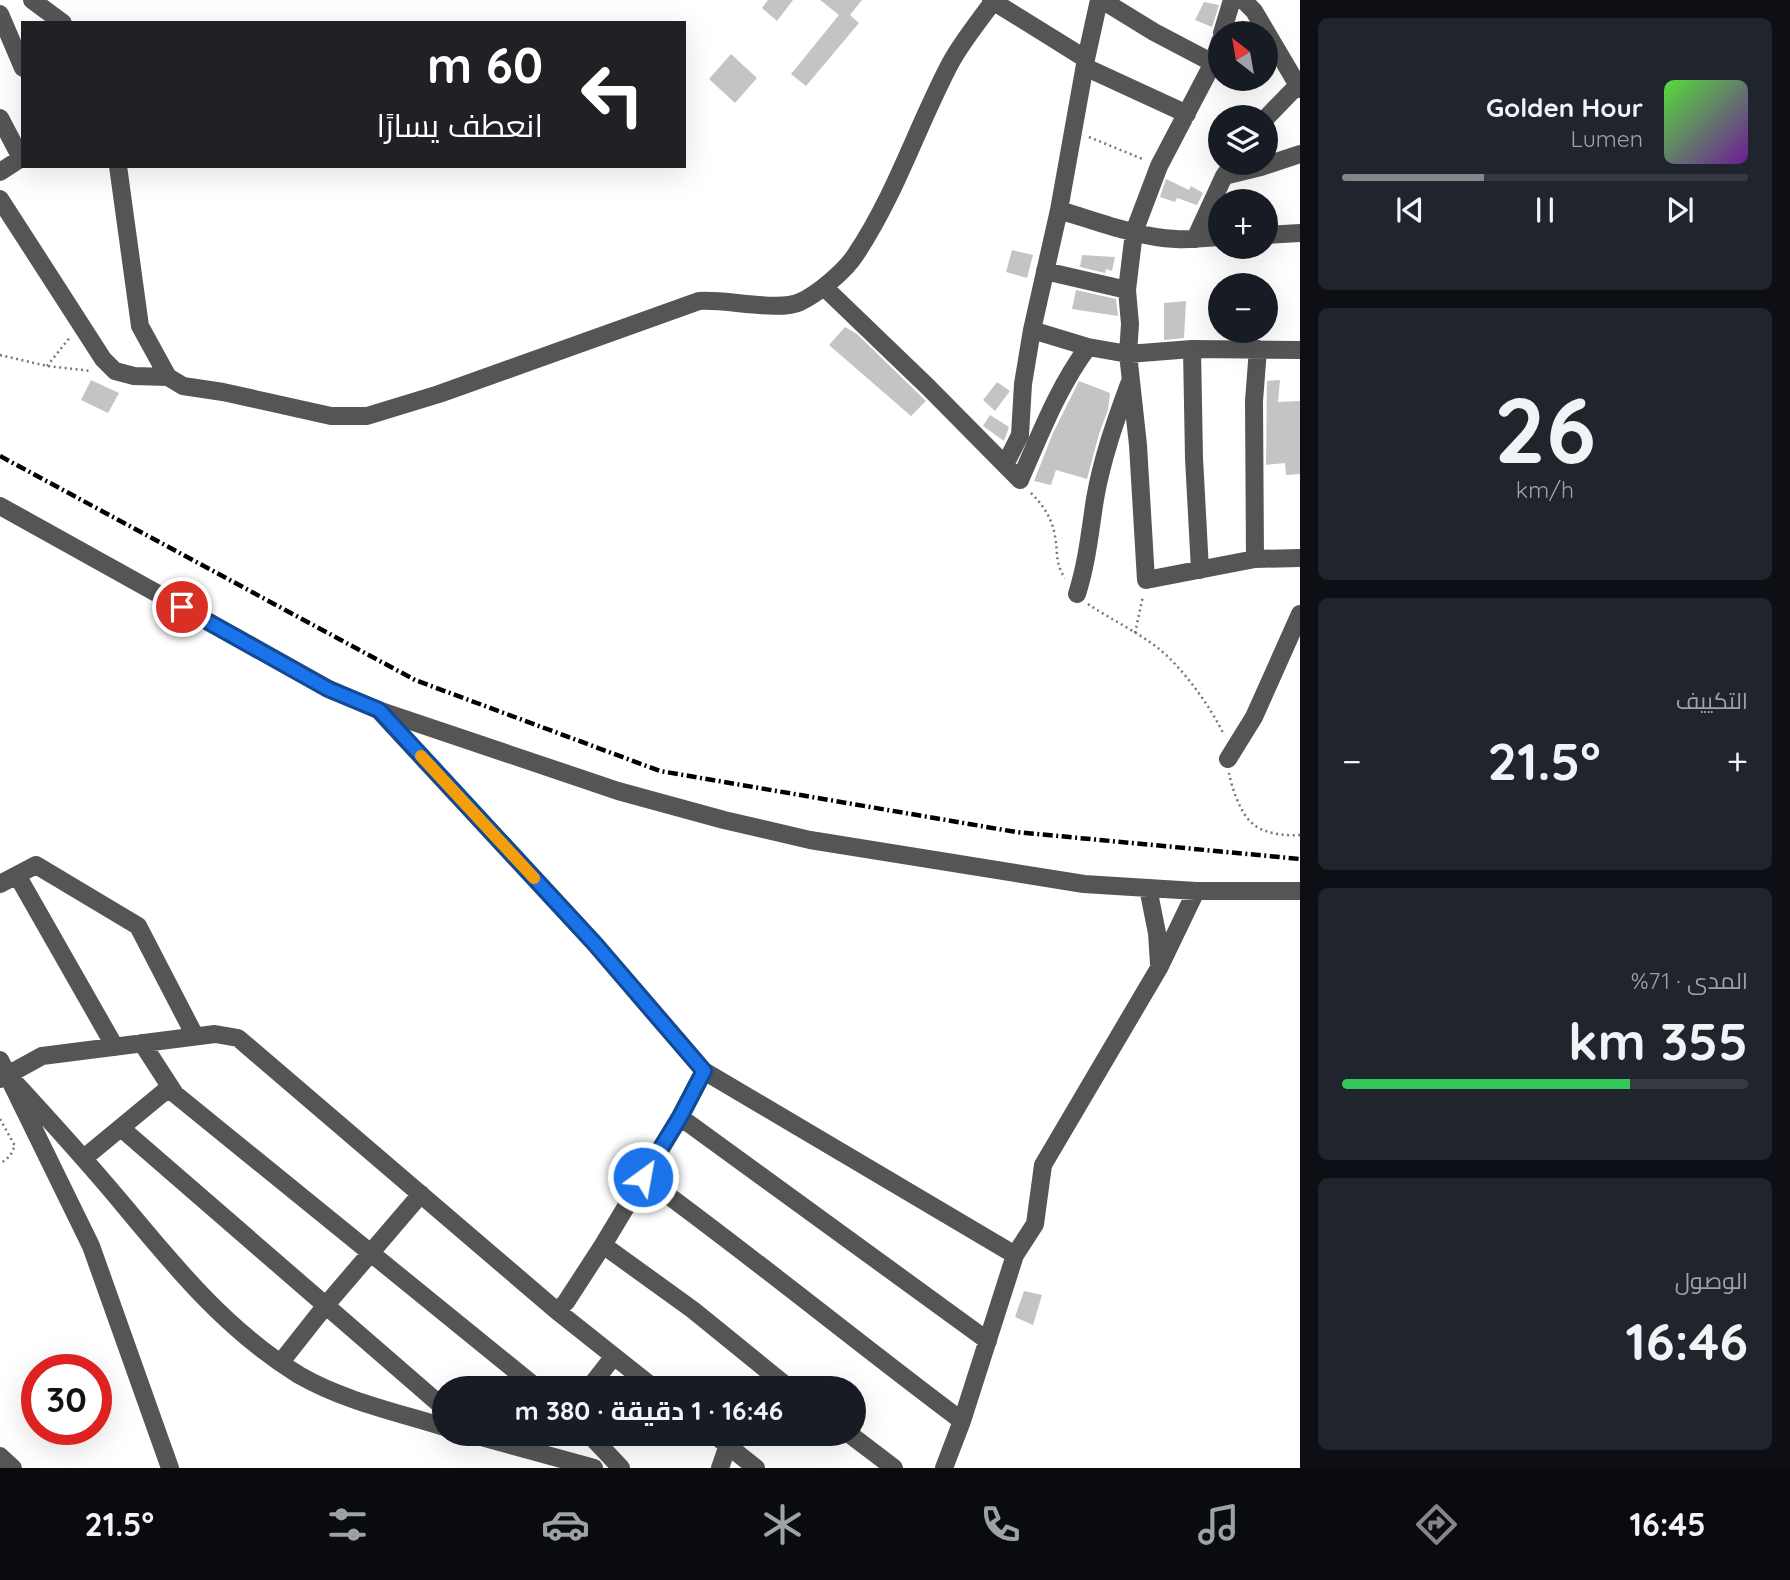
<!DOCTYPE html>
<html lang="ar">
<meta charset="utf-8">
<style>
:root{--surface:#171b24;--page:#20242c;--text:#f1f3f6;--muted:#9ea1a6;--line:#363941;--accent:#858687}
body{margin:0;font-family:Quicksand,Cairo,sans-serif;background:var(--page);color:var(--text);direction:rtl;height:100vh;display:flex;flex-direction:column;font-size:26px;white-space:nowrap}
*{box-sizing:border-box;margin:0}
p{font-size:23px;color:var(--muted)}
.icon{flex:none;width:38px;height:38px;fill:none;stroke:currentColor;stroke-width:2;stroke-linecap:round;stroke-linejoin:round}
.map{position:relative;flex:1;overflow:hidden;direction:ltr}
.details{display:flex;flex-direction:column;gap:18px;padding:18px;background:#0d0f14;width:490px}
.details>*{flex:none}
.hud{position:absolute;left:21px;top:21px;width:665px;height:147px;border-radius:0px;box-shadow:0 7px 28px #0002;direction:rtl;background:#202124;color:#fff;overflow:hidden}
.needle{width:46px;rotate:329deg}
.fabs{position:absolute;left:1208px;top:21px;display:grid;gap:14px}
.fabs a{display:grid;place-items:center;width:70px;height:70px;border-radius:50%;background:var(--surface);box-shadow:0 7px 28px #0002;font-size:35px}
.speed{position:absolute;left:21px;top:1354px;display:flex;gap:14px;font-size:35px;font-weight:700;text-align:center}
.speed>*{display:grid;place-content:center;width:91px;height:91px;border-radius:50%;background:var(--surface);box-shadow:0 7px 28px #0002;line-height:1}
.speed .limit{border:10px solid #d22;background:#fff;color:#111}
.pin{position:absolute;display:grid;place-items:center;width:60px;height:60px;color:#fff;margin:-30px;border:4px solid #fff;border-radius:50%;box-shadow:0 2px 7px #0007}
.me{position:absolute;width:77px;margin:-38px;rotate:32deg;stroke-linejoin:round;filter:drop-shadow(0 0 5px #0008)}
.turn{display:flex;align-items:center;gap:24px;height:147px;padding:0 28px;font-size:32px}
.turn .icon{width:91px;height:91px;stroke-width:2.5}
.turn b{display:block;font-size:49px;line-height:60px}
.big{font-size:52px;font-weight:700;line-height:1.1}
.details .card{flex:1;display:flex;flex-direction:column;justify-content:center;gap:10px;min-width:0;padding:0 24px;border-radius:10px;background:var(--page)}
.details .dial{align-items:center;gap:0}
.dial b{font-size:91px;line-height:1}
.song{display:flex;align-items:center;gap:21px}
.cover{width:84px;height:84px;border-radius:10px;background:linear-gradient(135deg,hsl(110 70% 55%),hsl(280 70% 35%))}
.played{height:7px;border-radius:4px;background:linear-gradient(90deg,var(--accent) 35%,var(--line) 35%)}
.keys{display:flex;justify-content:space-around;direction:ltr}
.heat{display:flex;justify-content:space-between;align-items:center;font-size:38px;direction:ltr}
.charge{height:10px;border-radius:5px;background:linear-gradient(90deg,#34c759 71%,var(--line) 0)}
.trip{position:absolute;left:432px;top:1376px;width:434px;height:70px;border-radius:35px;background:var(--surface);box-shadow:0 7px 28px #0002;font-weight:700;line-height:70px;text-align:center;direction:rtl}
.tab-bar{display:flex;height:112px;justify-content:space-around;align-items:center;background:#090b0e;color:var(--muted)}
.tab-bar .icon{width:49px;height:49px}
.tab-bar .current{color:var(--accent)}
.tab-bar b{font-size:32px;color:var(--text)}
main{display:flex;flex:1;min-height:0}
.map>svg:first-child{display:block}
.building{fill:#c4c4c4}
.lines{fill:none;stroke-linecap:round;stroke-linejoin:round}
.path{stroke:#777;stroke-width:2.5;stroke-dasharray:2 3.5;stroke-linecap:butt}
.minor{stroke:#555;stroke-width:18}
.rail{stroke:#000;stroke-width:4.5;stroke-dasharray:10 3.5 2 3.5;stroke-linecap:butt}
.route-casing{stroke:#114b97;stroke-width:18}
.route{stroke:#1a73e8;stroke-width:12}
.slow{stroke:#f59e0b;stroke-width:12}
</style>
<main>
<section class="details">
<div class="card">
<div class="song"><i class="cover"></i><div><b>Golden Hour</b><p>Lumen</p></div></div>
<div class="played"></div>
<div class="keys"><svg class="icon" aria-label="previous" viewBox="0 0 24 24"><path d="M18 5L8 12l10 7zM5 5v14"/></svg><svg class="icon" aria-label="pause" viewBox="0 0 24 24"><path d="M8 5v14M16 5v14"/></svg><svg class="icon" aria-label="next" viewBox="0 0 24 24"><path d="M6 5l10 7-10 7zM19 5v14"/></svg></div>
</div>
<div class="card dial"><b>26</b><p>km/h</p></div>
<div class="card"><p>التكييف</p>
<div class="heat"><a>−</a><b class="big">21.5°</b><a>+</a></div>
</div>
<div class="card"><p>المدى · 71%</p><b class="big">355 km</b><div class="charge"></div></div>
<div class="card"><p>الوصول</p><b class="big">16:46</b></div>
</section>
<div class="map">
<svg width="1300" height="1468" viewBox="0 0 1300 1468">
<rect width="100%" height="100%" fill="#fff"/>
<path class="building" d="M768 0H793L777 21 762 8Z
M820 0H862L850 15 859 23 806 86 791 74 839 15Z
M1204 2 1219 5 1212 27 1195 20Z
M731 54 757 78 735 103 709 79Z
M1166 179 1189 190 1191 186 1203 193 1197 205 1177 198 1175 202 1160 197Z
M1012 250 1033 255 1027 278 1006 272Z
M1082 255 1115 257 1112 271 1106 269 1105 273 1080 267Z
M1076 290 1116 299 1118 316 1072 309Z
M1186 301 1184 338 1164 340V303Z
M845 327 857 334 926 401 911 416 829 345Z
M91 380 119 393 108 413 81 400Z
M1280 380 1278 402 1300 401V474L1286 475 1285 463 1266 465 1267 381Z
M1079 381 1110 393 1108 410 1099 434 1087 479 1056 470 1051 485 1034 481 1053 433Z
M997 382 1010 391 995 411 983 400Z
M990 415 1009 427 1004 441 983 426Z
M1024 1291 1042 1295 1033 1325 1015 1317Z"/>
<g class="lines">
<path class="path" d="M1089 137 1145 160
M0 355 47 366 91 371
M47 366 71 336
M1031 493C1043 505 1052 518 1055 536 1058 552 1055 564 1065 578
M1088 604C1110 619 1136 631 1158 648 1182 667 1211 707 1224 735
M1135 633 1143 596
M1229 773C1232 788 1240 813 1252 823 1263 834 1286 836 1300 835
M0 1119 15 1146 10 1156 0 1164"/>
<path class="minor" d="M32 0 63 23
M991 0 1086 59
M1102 0 1154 32 1213 63
M1243 0 1254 11 1300 89
M0 14 23 68
M1222 33 1232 0
M1220 41 1213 63 1159 166 1134 232 1127 290 1130 324 1128 354 1138 445 1146 580 1255 559 1300 558
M1085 67 1187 114
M0 118 21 158
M1265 119 1298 85
M118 166 140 326 168 377 183 386 223 392 331 416H367L439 394 699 301C727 299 779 312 800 302 818 294 846 270 856 254 896 194 918 124 951 62 963 40 980 20 994 0
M0 172 23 157
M1224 176 1261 167 1300 154
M0 199 103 359 115 371 134 376 168 377
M1059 210C1096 221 1136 237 1176 239 1190 240 1205 238 1220 237
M1265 235 1300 233
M1195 239 1224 176 1233 163
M1045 271 1127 290
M824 287 928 387 1020 480C1040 435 1058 387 1088 347
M1032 330 1088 347 1128 354 1192 349 1300 350
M1192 349 1194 458 1200 570
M1005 465 1020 435 1023 384 1032 330 1059 210 1086 59 1099 0
M0 506 329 689 378 710 618 791 724 820 810 840 1084 884 1196 891H1300
M1255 559 1254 401 1258 349
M1077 594C1087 563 1090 531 1095 499 1102 459 1115 422 1129 384
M381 713 595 944 704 1071 1015 1255
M1228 759 1254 717 1300 614
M17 875 115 1047
M0 884 36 865 138 926 195 1036
M1148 888 1157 933 1159 964
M142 1043 175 1094 537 1388
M0 1060 91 1246 170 1468
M7 1074C46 1116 84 1158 121 1202 174 1266 227 1331 299 1375 344 1401 396 1412 444 1427
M0 1079 42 1056 215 1034 238 1038 557 1311 654 1388
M680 1117 704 1071
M121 1128 444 1408
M84 1158 170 1087
M643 1177C752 1256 855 1341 962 1421
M557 1311 566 1302 603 1245
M281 1362 326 1305 421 1194
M589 1388 614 1356
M789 1388 693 1310 603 1245 680 1117 988 1341
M467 1433 594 1468
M588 1433 621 1468
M712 1433 756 1468
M848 1433 894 1468
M0 1456 13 1468
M720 1468 728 1445
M944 1468 962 1421 1015 1255 1035 1224 1043 1165 1159 968 1196 891"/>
<path class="rail" d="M0 456 415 680 660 771 1016 832 1300 859"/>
</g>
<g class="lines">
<g class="route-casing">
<path id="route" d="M182 607 328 689 379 710 595 944 704 1071 680 1117 643 1177"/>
</g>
<use href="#route" class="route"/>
<path class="slow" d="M421 756 534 878"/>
</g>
</svg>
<div class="fabs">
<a><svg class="needle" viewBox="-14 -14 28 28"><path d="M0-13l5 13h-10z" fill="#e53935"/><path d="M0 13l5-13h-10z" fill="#9ea1a6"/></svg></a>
<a><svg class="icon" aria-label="layers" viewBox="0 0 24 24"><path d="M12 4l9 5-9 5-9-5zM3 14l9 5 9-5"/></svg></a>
<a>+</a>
<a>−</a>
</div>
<div class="speed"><div class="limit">30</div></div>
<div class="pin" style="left:182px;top:607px;background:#d93025"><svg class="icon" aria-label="arrive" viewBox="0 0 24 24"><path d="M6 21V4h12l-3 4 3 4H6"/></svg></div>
<svg class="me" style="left:643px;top:1177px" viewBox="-20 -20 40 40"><circle r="17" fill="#1a73e8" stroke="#fff" stroke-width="3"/><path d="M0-11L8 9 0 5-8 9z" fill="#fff"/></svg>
<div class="trip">16:46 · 1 دقيقة · 380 m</div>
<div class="hud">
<div class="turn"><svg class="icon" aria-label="left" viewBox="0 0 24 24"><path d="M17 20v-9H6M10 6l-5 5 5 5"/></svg><div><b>60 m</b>انعطف يسارًا</div></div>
</div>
</div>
</main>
<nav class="tab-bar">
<b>16:45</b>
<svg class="icon current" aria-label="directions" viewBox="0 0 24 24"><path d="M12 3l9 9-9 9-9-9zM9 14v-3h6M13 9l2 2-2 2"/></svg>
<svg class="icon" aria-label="music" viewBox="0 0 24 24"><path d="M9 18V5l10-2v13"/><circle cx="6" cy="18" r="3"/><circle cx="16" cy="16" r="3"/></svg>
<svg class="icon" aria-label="phone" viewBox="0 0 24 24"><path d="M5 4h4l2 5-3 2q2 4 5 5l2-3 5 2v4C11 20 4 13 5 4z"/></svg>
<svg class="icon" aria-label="climate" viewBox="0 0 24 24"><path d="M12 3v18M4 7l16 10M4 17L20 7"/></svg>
<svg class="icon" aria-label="car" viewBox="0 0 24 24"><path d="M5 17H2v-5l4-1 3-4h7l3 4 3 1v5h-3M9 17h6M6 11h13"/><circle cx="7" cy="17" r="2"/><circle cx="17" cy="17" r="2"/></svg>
<svg class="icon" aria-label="filters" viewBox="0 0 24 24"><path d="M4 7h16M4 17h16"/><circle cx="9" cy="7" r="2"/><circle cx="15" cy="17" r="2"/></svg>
<b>21.5°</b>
</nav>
